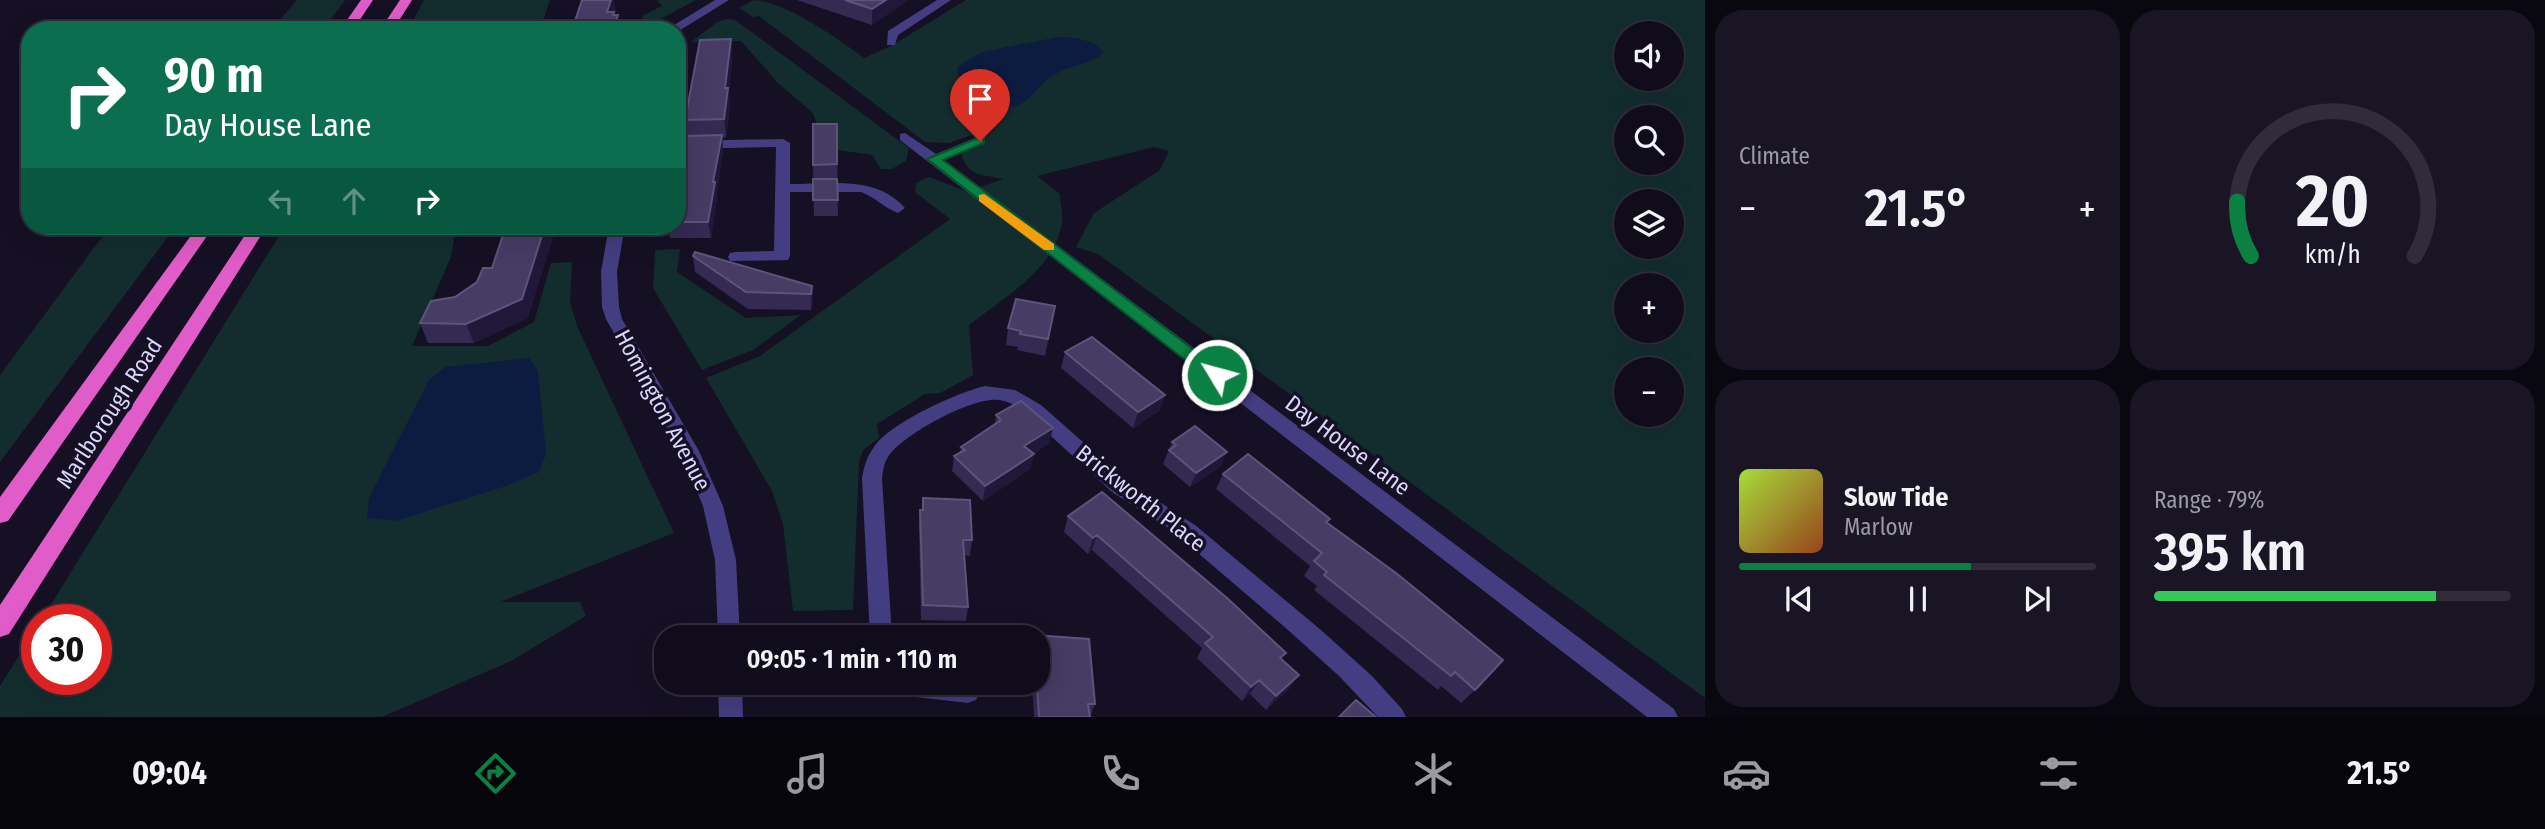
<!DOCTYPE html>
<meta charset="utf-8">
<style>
:root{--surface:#100c1b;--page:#191524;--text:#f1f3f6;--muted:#9c9ba3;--line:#302c3a;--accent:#0b8043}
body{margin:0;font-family:"Fira Sans Condensed",sans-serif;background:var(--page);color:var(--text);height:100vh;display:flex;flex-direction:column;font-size:26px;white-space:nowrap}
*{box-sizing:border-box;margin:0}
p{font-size:23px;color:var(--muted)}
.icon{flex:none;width:38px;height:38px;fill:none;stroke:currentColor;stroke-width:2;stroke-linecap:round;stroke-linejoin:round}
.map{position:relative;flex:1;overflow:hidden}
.side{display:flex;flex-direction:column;gap:10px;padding:10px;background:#09070f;width:840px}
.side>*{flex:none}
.hud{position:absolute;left:21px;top:21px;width:665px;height:214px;border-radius:28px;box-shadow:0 7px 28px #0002,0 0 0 2px var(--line);background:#0b6e4f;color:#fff;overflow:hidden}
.fabs{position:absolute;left:1614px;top:21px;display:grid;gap:14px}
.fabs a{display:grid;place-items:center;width:70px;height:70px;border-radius:50%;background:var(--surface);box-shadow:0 7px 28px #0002,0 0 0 2px var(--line);font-size:35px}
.speed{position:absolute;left:21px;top:604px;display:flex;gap:14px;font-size:35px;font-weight:700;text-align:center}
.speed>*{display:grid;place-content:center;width:91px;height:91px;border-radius:50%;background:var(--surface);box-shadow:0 7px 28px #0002,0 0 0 2px var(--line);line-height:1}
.speed .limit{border:10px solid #d22;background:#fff;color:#111}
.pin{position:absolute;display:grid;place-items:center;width:60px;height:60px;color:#fff;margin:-72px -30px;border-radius:50% 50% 50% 0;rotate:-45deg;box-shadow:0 0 7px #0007}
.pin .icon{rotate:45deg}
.me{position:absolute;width:77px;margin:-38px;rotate:307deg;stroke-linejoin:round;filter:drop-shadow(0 0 5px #0008)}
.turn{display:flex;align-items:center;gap:24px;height:147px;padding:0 28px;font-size:32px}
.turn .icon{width:91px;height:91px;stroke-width:2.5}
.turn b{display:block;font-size:49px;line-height:60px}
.lanes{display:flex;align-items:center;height:66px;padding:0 28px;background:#0003;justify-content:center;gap:35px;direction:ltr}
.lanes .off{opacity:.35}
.big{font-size:52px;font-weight:600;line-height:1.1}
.side .widget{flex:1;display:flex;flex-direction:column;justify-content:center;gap:10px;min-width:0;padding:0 24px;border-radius:28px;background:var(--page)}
.side .dial{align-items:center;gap:0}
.dial svg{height:182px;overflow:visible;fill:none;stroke:var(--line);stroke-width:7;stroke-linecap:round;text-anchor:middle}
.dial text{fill:var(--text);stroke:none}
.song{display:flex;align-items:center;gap:21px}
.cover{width:84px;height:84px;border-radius:10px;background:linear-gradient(135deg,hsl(80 70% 55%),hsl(20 70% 35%))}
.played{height:7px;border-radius:4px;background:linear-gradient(90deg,var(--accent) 65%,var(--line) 65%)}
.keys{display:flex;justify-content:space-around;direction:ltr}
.heat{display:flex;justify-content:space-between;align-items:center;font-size:38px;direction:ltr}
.charge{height:10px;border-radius:5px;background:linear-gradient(90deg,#34c759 79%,var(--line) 0)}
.side .tiles{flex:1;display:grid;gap:10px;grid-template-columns:repeat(2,1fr)}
.trip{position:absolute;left:654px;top:625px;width:396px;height:70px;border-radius:28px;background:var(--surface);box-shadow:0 7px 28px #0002,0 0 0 2px var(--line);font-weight:600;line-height:70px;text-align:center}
.tab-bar{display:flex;height:112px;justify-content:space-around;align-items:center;background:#06050b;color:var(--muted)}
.tab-bar .icon{width:49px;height:49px}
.tab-bar .selected{color:var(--accent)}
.tab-bar b{font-size:32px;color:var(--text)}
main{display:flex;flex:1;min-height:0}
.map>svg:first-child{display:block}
.green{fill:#132d2e;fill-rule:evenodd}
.water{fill:#0c1c41}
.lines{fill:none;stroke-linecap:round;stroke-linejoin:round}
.minor{fill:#443d81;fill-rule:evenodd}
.trunk{fill:#e05cc8;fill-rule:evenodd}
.wall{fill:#342a52}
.shaded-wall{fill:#201838}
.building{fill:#463c64;stroke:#5d547c;stroke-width:2}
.route{fill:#0b8043;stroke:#07532c;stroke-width:2}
.slow{fill:#f59e0b}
.labels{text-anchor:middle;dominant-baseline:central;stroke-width:7;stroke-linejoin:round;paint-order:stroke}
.street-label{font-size:23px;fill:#dcd5fd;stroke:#151024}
</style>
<main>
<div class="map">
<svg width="1705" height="717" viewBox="0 0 1705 717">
<rect width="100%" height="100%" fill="#151024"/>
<path class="green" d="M297 0H345L323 30H271Z
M424 0H550L540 30H408Z
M657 0H696L653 23 645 22 642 16 662 6Z
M754 0C786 2 838 39 864 58L891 46 966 0H1705V698L1098 254 1076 247 1094 213 1160 170 1169 151 1154 147 1037 176 1060 194C1060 203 1063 213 1062 222 1055 270 1003 298 969 325L973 375 940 393 925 394 877 424 879 438 863 450 859 461 853 610 793 611 783 524 772 491 706 378 760 356 950 219 915 192 916 183 929 177 968 192 1003 179C982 174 969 178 961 154L983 145 971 135 949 143 925 142 759 16 753 17 739 8ZM1626 33H1671V79H1626ZM1626 117H1671V163H1626ZM1626 201H1671V247H1626ZM1626 285H1671V331H1626ZM1626 369H1671V415H1626Z
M728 19 735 20 761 39 909 148 906 161 892 169H881L872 155 838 150 822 139 813 113 778 83 741 41 691 42 717 22Z
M110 226H176L0 462V375Z
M285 226H456L451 257 412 346H488L534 322 551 263 572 262 570 302 577 326 674 533 500 602H580L586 616 511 661 382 717H0V686L37 627V679H96V620L42 619Z
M680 249 677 272 746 318 801 315 753 350 702 370 653 288 655 250Z"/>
<path class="water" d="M1058 37C1075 37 1093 39 1104 53 1090 64 1069 66 1053 75 1041 83 1029 103 1015 106 998 110 953 86 958 66L981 52Z
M529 358 538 371 546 454 539 472 503 487 396 521 367 518 369 498 429 380 445 367Z"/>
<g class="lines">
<path class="minor" d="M715 0H729L677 32 666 30Z
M937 0H951L898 35 895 45H887L888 31Z
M905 133 936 154 975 138H985V144L944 160 1674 709 1678 717H1647L900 140V134Z
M783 139 790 143V184C829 184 877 175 905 208L898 213C884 208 875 197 861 192H790V256L788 260 730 261 728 257 730 253 736 252 774 251 776 147 677 149V141Z
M609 226H625L617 272 619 307 622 319 699 451 723 506 736 560 740 637H718L715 560 703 506 680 451 606 319 602 307 601 272Z
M985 386 1015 390 1041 405 1126 480 1195 525 1321 630 1372 676 1402 709 1406 717H1378L1339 676 1288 630 1170 529 1112 492 1028 415C1019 408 1010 401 999 400 973 396 902 435 888 457 884 463 883 471 882 478L892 637H870L862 478C864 467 867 456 874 447 890 423 956 393 985 386Z
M718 682H742L743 717H719Z
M871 682H973L980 692 976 700 968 703 882 693 874 690Z"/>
<path class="trunk" d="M361 0H373L353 30H340Z
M400 0H412L393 30H380Z
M198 226H214L8 521 0 523V497Z
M251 226H267L9 634 0 637V605Z"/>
</g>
<path class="wall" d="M797 0H908L872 25Z
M731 39 732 57 729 93 730 106 726 137 722 138 723 151 717 191V198L711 238H670L669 231H666L665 226H677V169L687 136 685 120Z
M837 124 838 216H814L813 165Z
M693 256 812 286 813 302 811 310 748 309 695 272Z
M492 268 528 318 474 343H428L420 323 455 297 477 282Z
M1055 306 1045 356 1017 350 1018 347 1006 345 1008 328Z
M1065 352 1165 395 1159 411 1133 428 1061 368Z
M996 415 1049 443 1033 454H1034L1030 469 983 501 952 471 954 456 960 452 961 447 995 424Z
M1172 442 1221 466 1190 487 1163 464Z
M1223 474 1330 519 1327 523 1475 690 1461 703 1441 686 1438 690 1314 590 1317 586 1304 576 1310 566 1216 489Z
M923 498 972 540 970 556 965 555 968 607 966 621 921 620 919 525 920 510H922Z
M1068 516 1282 659 1289 689 1266 710 1250 694 1242 701 1197 658 1202 648 1092 550 1088 554 1064 532Z
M1034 635 1089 639 1095 704 1090 717H1034L1032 682H1038V637H1033Z"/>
<path class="shaded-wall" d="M611 0H614L616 10 615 14 616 20 618 15 620 30H613L607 12Z
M886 0H908L872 25V9Z
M731 39 732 57 729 93 730 106 726 137 724 119 725 88Z
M722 135 723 151 717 191V198L711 238 708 222 713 182Z
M545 226H557L528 318 474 343 466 324Z
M812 286 813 302 811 310V294Z
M1165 395 1159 411 1133 428 1138 412Z
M1053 428 1049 443 1021 461 1024 446Z
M1227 452 1221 466 1190 487 1196 473Z
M1034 454 1030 469 983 501 985 486Z
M1097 535 1092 550 1088 554 1093 538Z
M1299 675 1289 689 1266 710 1276 696Z
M1259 680 1250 694 1242 701 1251 687Z"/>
<path class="building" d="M582 0H611L607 12H614L613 15H618L613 30H572Z
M845 0H886L872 9Z
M731 39 725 88H728L724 119 685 120 700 40Z
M813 124H837V164L813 165Z
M722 135 713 182H715L708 222H677V169L684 136Z
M813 179H837L838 200H813Z
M506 226H545L522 299 466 324 420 323 431 301 455 297 477 282 483 268H492Z
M695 252 812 286 811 294 746 292 693 256Z
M1016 299 1055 306 1048 339 1020 334 1021 331 1008 328Z
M1092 337 1165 395 1138 412 1065 352Z
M1021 401 1053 428 1024 446 1034 454 985 486 954 456 965 450 961 447 1001 420 996 415Z
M1195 426 1227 452 1196 473 1169 450 1176 445 1172 442Z
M1248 454 1330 519 1326 522 1396 573 1503 660 1475 690 1455 672 1451 676 1324 575 1327 572 1314 561 1322 553 1223 474Z
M1102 492 1227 598 1286 653 1280 658 1299 675 1276 696 1259 680 1251 687 1205 643 1213 637 1097 535 1093 538 1068 516Z
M923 498 970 500 972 540H963L968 607 923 605 920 510H923Z
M1034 635 1089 639 1095 704H1088L1090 717H1039L1037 682 1038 637H1034Z
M1356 700 1376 717H1339Z"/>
<path class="route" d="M980 137 984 138V143L943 160 1222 371 1225 375 1222 380H1211L927 159Z"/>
<path class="slow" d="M984 194 1054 244V250H1044L979 201V195Z"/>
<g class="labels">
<g class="street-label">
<text transform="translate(663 410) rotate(62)">Homington Avenue</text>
<text transform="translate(109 413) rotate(-57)">Marlborough Road</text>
<text transform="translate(1348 445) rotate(37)">Day House Lane</text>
<text transform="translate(1141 498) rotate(38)">Brickworth Place</text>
</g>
</g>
</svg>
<div class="fabs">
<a><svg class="icon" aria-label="sound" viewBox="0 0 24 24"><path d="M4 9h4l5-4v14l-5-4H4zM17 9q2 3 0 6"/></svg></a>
<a><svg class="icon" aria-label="search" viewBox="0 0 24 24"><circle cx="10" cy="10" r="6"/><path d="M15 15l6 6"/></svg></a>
<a><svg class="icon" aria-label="layers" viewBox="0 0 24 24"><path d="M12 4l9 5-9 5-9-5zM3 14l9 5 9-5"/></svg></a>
<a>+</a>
<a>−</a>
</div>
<div class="speed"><div class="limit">30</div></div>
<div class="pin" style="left:980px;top:141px;background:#d93025"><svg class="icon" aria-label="arrive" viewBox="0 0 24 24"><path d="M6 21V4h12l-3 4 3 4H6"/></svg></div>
<svg class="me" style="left:1217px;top:375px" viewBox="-20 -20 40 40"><circle r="17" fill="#0b8043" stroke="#fff" stroke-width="3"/><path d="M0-11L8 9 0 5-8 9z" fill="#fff"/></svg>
<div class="trip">09:05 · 1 min · 110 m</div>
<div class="hud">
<div class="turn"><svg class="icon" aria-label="right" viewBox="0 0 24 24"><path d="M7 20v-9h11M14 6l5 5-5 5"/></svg><div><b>90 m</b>Day House Lane</div></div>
<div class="lanes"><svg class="icon off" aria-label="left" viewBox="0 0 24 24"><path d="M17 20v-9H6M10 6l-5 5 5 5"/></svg><svg class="icon off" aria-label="ahead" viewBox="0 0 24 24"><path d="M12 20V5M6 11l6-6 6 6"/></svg><svg class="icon" aria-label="right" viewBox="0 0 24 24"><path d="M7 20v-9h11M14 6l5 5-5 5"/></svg></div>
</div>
</div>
<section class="side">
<div class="tiles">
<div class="widget"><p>Climate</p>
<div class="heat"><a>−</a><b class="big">21.5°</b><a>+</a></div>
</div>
<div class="widget dial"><svg viewBox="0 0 100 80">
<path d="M14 69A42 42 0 1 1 86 69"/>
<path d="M14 69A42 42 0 0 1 8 45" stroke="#0b8043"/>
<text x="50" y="56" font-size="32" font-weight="700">20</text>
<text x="50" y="72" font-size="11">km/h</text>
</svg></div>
<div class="widget">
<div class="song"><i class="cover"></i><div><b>Slow Tide</b><p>Marlow</p></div></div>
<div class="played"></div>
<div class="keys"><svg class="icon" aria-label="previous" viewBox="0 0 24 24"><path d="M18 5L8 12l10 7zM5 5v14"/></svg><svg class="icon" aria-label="pause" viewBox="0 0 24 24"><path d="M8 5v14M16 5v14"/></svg><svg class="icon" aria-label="next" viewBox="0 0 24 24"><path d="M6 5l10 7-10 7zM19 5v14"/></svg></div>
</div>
<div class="widget"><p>Range · 79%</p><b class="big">395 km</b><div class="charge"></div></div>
</div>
</section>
</main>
<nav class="tab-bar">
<b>09:04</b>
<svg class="icon selected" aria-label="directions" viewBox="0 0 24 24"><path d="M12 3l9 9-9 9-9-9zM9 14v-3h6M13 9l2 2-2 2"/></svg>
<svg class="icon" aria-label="music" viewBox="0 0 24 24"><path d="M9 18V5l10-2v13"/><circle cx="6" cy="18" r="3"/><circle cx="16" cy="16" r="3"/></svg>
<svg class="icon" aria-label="phone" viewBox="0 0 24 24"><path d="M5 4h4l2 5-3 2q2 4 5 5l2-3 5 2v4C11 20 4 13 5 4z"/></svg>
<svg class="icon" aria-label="climate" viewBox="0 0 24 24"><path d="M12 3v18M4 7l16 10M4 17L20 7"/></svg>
<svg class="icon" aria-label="car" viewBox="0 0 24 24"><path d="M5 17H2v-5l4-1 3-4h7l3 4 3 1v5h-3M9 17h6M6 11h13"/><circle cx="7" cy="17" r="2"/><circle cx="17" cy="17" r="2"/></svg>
<svg class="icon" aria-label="filters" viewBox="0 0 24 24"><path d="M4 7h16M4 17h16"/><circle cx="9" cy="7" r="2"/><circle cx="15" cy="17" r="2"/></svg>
<b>21.5°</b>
</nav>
